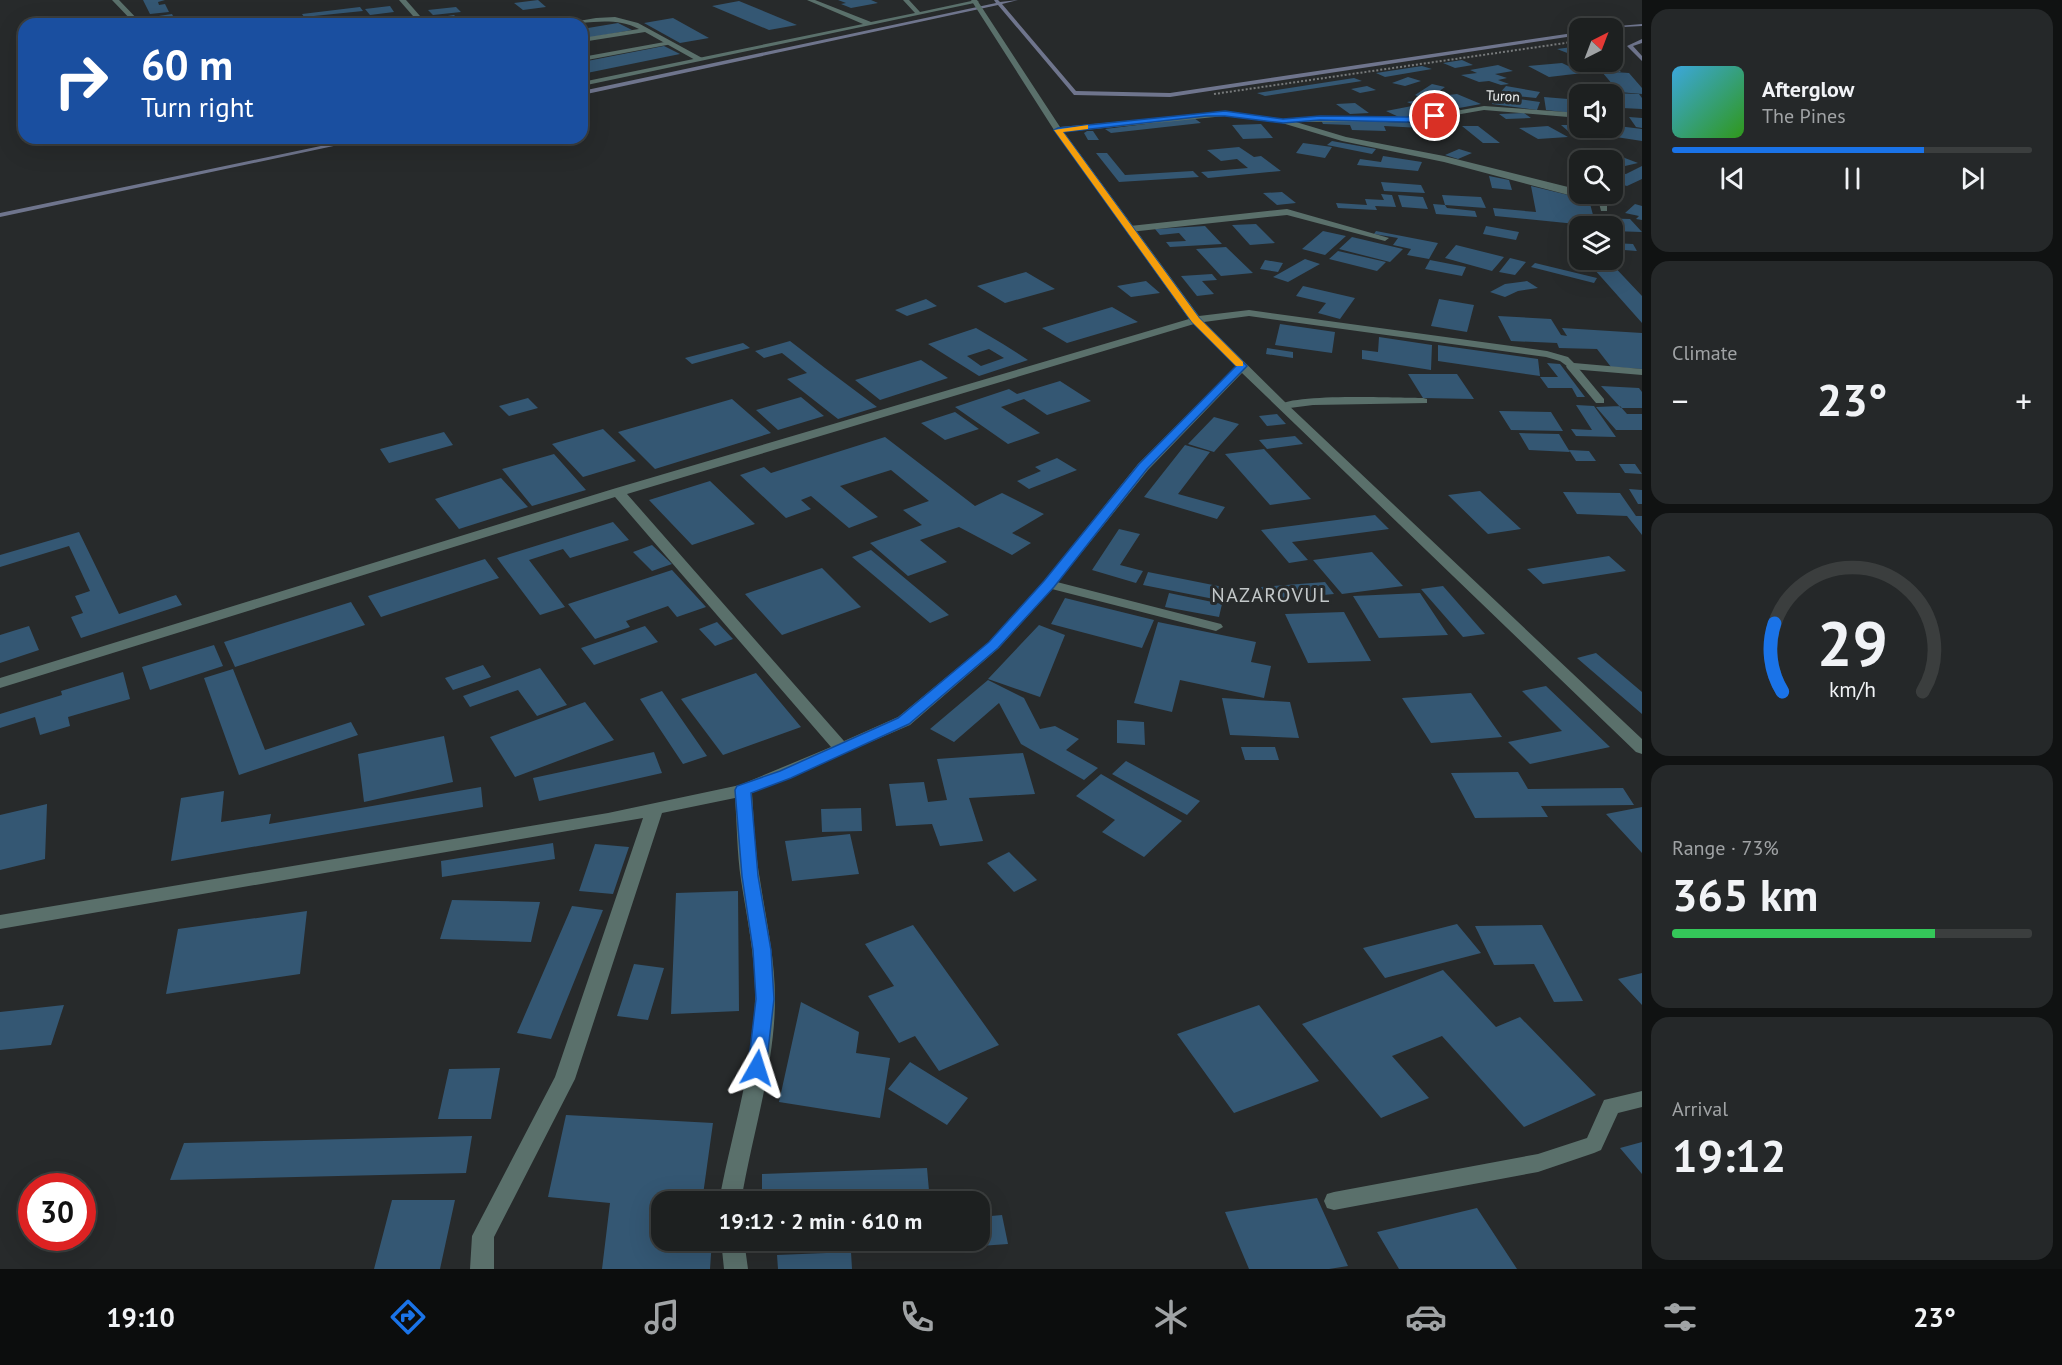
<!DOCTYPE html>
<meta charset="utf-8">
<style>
:root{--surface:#1d2020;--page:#252829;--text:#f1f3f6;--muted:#a0a3a5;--line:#3b3e3e;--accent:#1a73e8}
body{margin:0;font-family:"PT Sans",sans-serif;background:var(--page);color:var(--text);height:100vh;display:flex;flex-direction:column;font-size:22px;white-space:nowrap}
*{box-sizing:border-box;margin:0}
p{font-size:20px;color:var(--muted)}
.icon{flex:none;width:33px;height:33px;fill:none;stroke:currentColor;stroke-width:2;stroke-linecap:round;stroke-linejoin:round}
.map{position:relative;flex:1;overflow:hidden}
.details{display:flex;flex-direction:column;gap:9px;padding:9px;background:#101212;width:420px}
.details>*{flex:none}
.banner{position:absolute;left:18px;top:18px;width:570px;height:126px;border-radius:18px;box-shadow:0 6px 24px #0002,0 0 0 2px var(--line);background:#1a4fa0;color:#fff;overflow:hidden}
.needle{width:39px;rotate:42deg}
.buttons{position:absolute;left:1569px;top:18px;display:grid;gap:12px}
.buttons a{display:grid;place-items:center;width:54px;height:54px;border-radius:12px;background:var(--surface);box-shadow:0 6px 24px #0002,0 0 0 2px var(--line);font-size:30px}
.speed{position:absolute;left:18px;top:1173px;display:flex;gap:12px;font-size:30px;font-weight:700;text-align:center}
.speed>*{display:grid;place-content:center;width:78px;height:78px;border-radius:50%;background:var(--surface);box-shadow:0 6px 24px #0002,0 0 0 2px var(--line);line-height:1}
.speed .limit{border:9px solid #d22;background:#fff;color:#111}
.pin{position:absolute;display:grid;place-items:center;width:51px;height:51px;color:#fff;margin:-26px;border:3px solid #fff;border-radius:50%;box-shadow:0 2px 6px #0007}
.me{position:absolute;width:66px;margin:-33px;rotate:6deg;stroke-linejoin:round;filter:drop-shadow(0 0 4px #0008)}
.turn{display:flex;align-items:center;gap:21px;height:126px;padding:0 24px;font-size:27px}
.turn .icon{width:78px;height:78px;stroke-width:2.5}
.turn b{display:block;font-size:42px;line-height:51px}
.big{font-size:45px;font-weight:600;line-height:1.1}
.details .card{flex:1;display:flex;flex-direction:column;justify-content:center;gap:9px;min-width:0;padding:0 21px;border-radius:18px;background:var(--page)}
.details .dial{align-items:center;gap:0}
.dial svg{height:156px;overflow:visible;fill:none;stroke:var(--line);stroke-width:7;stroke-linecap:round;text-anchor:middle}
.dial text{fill:var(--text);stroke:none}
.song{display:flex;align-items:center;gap:18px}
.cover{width:72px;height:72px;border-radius:9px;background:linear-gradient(135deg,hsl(200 70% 55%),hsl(110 70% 35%))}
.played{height:6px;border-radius:3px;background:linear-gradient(90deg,var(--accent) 70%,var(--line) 70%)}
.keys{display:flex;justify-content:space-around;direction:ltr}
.heat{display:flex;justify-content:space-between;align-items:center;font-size:33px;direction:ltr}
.charge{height:9px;border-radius:4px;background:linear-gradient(90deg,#34c759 73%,var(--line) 0)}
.trip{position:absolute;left:651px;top:1191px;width:339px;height:60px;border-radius:18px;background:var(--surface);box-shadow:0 6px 24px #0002,0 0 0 2px var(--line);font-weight:600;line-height:60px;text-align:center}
.dock{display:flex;height:96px;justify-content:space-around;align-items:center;background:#0c0d0d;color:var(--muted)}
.dock .icon{width:42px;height:42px}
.dock .active{color:var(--accent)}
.dock b{font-size:27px;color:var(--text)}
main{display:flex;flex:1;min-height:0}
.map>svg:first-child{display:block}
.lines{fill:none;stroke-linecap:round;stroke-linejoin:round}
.stream{fill:#6f758d;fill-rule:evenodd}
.building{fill:#345773;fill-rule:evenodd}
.path{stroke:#777a7b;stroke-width:2;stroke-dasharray:2 2;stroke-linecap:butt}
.lane{fill:#5a706b;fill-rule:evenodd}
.street{fill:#5a706b;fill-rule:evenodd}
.route{fill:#1a73e8;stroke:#114b97;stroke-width:1.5}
.slow{fill:#f59e0b}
.labels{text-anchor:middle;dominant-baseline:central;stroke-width:6;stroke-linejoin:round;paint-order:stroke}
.far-street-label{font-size:14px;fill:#f2f5f5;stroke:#272a2b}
.quarter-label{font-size:20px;letter-spacing:1.5px;fill:#c3c8c9;stroke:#272a2b}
</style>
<main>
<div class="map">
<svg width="1642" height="1269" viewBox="0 0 1642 1269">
<rect width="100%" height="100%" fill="#272a2b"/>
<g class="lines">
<path class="stream" d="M994 0H998L1000 2 1018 0 1002 4 1076 91 1170 93 1580 32V35L1170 97 1074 95 998 5 582 95V91L996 3Z
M1642 24V26L1604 28 1606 27Z
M1642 39V43L1633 46 1642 56V61L1627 46Z
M359 138H371L0 217V213Z"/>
</g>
<path class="building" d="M143 0H165L158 2 159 5 165 4 169 12 150 14Z
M538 0 546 7 523 10 514 3Z
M838 0H871L878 3 851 8 841 4 846 3Z
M739 1 797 25 769 30 712 6Z
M390 6 394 12 370 15 365 9Z
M360 7 363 11 304 17 302 14Z
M456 7 461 12 433 15 428 10Z
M172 14 175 20 163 24H155L152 17Z
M454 15 463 24H441L435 18Z
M378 16 382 21 343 24 341 20Z
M408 18 413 24H386L384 21Z
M673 18 709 38 680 43 644 23Z
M618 23 632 30 582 39V29Z
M664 46 680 54 582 74V62Z
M1580 46V56H1575L1557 49Z
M1462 60 1473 65 1455 68 1443 63Z
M1598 62H1609L1621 72H1614L1629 73 1642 88V94L1619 92 1602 72H1610Z
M1562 63 1583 73 1549 77 1528 66Z
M1498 65 1513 71 1495 74 1507 78 1498 80 1509 84 1501 85 1489 81 1479 82 1461 75 1477 73 1470 70Z
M1422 66 1432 69 1385 77 1376 73Z
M1408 77 1421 81 1405 86 1392 83Z
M1354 78 1362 81 1265 96 1257 93Z
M1432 84 1445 87 1431 97 1457 94 1481 104 1459 108 1455 106 1446 108 1436 104 1419 107 1407 102 1424 99 1415 95Z
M1367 86 1376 90 1360 93 1351 89Z
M1506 86 1540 92 1536 98 1499 94Z
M1612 93 1639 94 1642 98V109L1622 108 1612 97Z
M1496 96 1540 102 1537 110 1492 104Z
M1544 97 1580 100V114L1546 110Z
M1355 103 1369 113 1350 114 1336 104Z
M1412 106 1428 113 1401 118 1386 111Z
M1524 113 1531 118 1506 119 1499 114Z
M1629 117 1642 118V128L1636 127Z
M1194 118 1201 123 1111 133 1105 129Z
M1321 120 1418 123 1421 128 1384 126 1386 131 1352 130 1350 125 1323 124Z
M1261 124 1273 138 1243 139 1232 125Z
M1561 125H1580V128H1585L1595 137H1575Z
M1462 126H1478L1500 143H1483Z
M1548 126 1568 137 1538 139 1519 128Z
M1618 126 1642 129V141L1616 137Z
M1087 131H1093L1099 140H1088L1084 133Z
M1332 141 1376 149 1372 154 1327 145Z
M1303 143 1332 147 1325 158 1296 153Z
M1239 147 1254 157 1261 156 1281 171 1208 178 1201 172 1248 168 1237 159 1221 161 1207 150Z
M1459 149 1472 153 1458 159 1445 155Z
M1609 152 1638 163 1612 169V160L1579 159Z
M1096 153H1107L1125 175 1193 171 1199 177 1119 182Z
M1383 156 1422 162 1418 171 1357 165 1360 159 1381 162Z
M1642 166V179L1627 186 1612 182V172L1626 174Z
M1489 176 1509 180 1512 190 1492 188Z
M1381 182 1421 185 1425 193 1384 191Z
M1531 186 1589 200 1596 226 1495 216 1493 208 1536 212Z
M1282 192 1296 203 1277 205 1263 193Z
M1381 194 1392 195 1396 207 1375 206 1377 210 1338 208 1336 203 1367 205 1365 199 1384 200Z
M1398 195 1423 197 1428 209 1402 207Z
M1442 195 1481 197 1486 208 1445 205Z
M1433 204 1445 205 1447 208 1475 211 1477 217 1436 214Z
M1635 204 1642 206V220L1636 219 1639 216 1625 213Z
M1596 218 1630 219 1642 232 1612 231V226H1603Z
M1256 224 1275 243 1250 245 1232 225Z
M1205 226 1222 244 1170 247 1166 242 1186 241 1179 233 1160 235 1155 229Z
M1486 226 1519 232 1516 240 1483 234Z
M1323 231 1346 236 1325 255 1302 249Z
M1376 231 1438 243 1429 259 1407 255 1411 249 1393 245 1398 238 1374 234Z
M1352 237 1403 249 1390 262 1339 249Z
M1612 243 1633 244 1637 251 1612 249Z
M1456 245 1504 257 1492 271 1445 258Z
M1226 247 1253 273 1221 276 1196 249Z
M1338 251 1386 262 1377 271 1329 259Z
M1510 258 1526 262 1515 275 1499 272Z
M1305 259 1320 264 1288 282 1273 277Z
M1265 260 1283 263 1278 272 1260 269Z
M1430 260 1466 267 1462 276 1425 269Z
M1586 260H1608L1642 296V323Z
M1535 263 1597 278 1594 283 1531 267Z
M1026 272 1055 289 1005 303 977 286Z
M1212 274 1217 280 1202 281 1214 294 1197 296 1181 276Z
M1146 281 1160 293 1131 297 1117 286Z
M1527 281 1538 288 1518 291 1505 297 1490 292 1505 284Z
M1303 286 1355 298 1340 319 1318 313 1326 303 1296 296Z
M926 299 937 306 907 316 895 310Z
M1439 299 1474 305 1467 332 1431 326Z
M1112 307 1138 322 1067 343 1042 328Z
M1498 316 1551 319 1561 335 1567 336 1562 328 1642 333V369L1611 367 1597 349 1559 348 1557 343 1511 341Z
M1280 324 1335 332 1332 353 1275 345Z
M976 328 1003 344 1028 360 979 376 928 344ZM989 349 1004 358 981 366 967 356Z
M1379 337 1432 345 1431 370 1362 359V350L1378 352Z
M790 341 825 368 877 407 838 419 787 379 807 373 782 353 764 358 755 351Z
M743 343 750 348 692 364 685 358Z
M1438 345 1538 359 1540 376 1438 361Z
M1267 348 1293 352V358L1266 354Z
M921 360 948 378 880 400 855 380Z
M1547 363 1560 364 1585 397H1577L1572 388H1548L1540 377H1558Z
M1408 374H1457L1474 399 1423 398Z
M1060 381 1091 401 1047 415 1024 399 1001 407 1040 433 1008 444 955 407 1009 389 1017 394Z
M1601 386 1639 388 1642 392V408H1621Z
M801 397 824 416 778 430 756 410Z
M528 398 538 408 509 416 499 406Z
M732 399 771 433 655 469 618 432Z
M1576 405 1594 406 1616 437 1576 436 1571 429 1592 430Z
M1620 406 1627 414H1642V430H1616L1596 407Z
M1499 411 1551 412 1563 431 1511 430Z
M955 412 979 429 945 440 921 423Z
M1277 414 1286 424 1267 426 1259 416Z
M1214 417 1239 424 1214 452 1188 444Z
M603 429 636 461 583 477 552 444Z
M444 432 453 445 389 463 380 449Z
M1519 433 1559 434 1570 452 1529 450Z
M1295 436 1303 444 1267 449 1259 440Z
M885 437 975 506 1002 493 1044 514 1012 533 1031 543 1012 555 959 527 920 540 947 562 908 576 870 543 922 525 903 510 929 501 891 470 840 486 878 517 849 528 811 496 801 500 811 509 786 518 740 475 764 467 771 473Z
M1185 445 1210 452 1178 494 1225 507 1217 519 1144 497Z
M1264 449 1311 499 1270 505 1225 454Z
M1569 450 1589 451 1596 461H1576Z
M554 454 586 490 532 506 502 469Z
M1057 458 1077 470 1029 489 1017 481 1041 471 1035 467Z
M1619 464H1635L1642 474 1625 473Z
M501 478 528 507 459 529 435 499Z
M710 481 755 524 692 545 649 500Z
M1629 489 1642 490V504H1638Z
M1480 491 1521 529 1488 534 1448 495Z
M1563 492 1620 493 1636 516H1642V535L1627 516 1577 514Z
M1375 515 1389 529 1292 542 1308 560 1289 563 1261 530Z
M613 522 629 540 570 558 563 549 529 560 565 607 540 615 497 558Z
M1119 529 1140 534 1120 565 1143 571 1136 583 1092 570Z
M79 532 119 614 176 595 182 605 81 638 71 617 83 613 75 596 90 591 69 546 0 567V555Z
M652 545 672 564 652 571 633 552Z
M871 550 949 615 930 623 852 557Z
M1372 552 1403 586 1342 594 1313 560Z
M1609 556 1626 571 1543 584 1527 569Z
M485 559 499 578 381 617 368 596Z
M822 568 861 607 782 635 745 594Z
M672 570 706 607 677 617 668 606 626 621 630 627 595 639 568 604Z
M1148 572 1223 587 1219 600 1143 585Z
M1325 582 1334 594 1269 600 1261 587Z
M1443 586 1485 634 1463 637 1421 589Z
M1169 593 1222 604 1219 617 1165 607Z
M1420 593 1448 635 1379 638 1353 596Z
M1065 598 1154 620 1142 648 1051 624Z
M351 602 365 625 235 667 224 642Z
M1344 612 1371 661 1308 663 1285 614Z
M717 622 733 639 715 646 699 629Z
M1158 622 1256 642 1251 662 1271 666 1264 698 1180 680 1172 712 1134 703Z
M1039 625 1065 635 1040 697 988 679Z
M29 626 39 650 0 663V635Z
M645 626 658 642 594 665 581 648Z
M214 645 223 666 150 690 142 667Z
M1596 653 1642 692V714L1577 658Z
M483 665 491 677 453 690 445 678Z
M540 668 567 705 537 716 518 690 470 707 463 696Z
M233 669 265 750 351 722 358 735 239 775 204 678Z
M123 672 130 699 68 717 70 726 40 735 35 717 0 728V714L62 695 61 691Z
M756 673 801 727 723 755 681 699Z
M988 680 1024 698 1040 729 1055 726 1079 739 1066 750 1098 768 1084 780 1021 744 999 703 954 742 930 729Z
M1546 686 1610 747 1530 764 1508 742 1562 731 1522 691Z
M662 691 707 756 683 764 640 699Z
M1471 693 1502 737 1431 743 1402 698Z
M1222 698 1290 702 1299 738 1230 735Z
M585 702 614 740 515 777 490 737Z
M1117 720 1144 722 1145 745 1117 743Z
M444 736 453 782 364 802 358 754Z
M1241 747H1275L1279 760H1245Z
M654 752 662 773 539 801 533 778Z
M1023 753 1035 794 969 798 983 841 940 846 932 824 896 826 889 784 924 782 928 802 947 800 937 759Z
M1126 761 1200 801 1187 815 1112 774Z
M1518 772 1528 789 1623 788 1634 805 1541 806 1548 817 1475 818 1451 773Z
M1101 774 1182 821 1144 857 1102 832 1115 820 1076 796Z
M481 787 483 807 171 861 181 798 224 791 221 822 271 814 269 824Z
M47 804 45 859 0 870V815Z
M1642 807V853L1606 814Z
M861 808 862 831 822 832 821 809Z
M850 834 859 874 792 881 785 841Z
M553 843 555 859 442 877 441 861Z
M595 844 629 847 613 894 579 891Z
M1009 852 1037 880 1014 892 987 863Z
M738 891 739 1011 671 1014 676 893Z
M452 900 540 902 531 942 440 939Z
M572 906 603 910 551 1039 517 1033Z
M307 911 300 974 166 994 178 929Z
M1457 924 1481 953 1385 978 1363 948Z
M913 925 999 1045 939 1071 915 1036 899 1043 868 996 894 986 865 944Z
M1542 925 1583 1001 1554 1002 1534 964 1494 965 1475 926Z
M634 964 664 968 648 1020 617 1016Z
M1443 970 1496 1027 1520 1017 1596 1095 1524 1127 1442 1036 1392 1056 1429 1098 1381 1118 1302 1024Z
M1642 973V1005L1618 979Z
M801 1002 859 1032 856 1053 890 1058 880 1118 779 1102Z
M64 1005 51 1045 0 1050V1012Z
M1259 1005 1319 1081 1234 1113 1177 1034Z
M910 1062 968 1098 947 1125 888 1089Z
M500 1068 491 1119H438L449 1069Z
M566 1115 713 1123 702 1202H662V1240H712L710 1269H602L610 1203 548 1197Z
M472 1136 466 1173 170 1180 184 1143Z
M1642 1142V1174L1620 1148Z
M927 1168 930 1202H762V1174Z
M1317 1198 1348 1266 1329 1269H1249L1225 1212Z
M392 1200H455L440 1269H374Z
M1477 1208 1517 1269H1399L1377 1232Z
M1002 1215 1008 1244 966 1247 965 1240H980V1217Z
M762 1240H810V1245L762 1246Z
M851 1252 852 1269H778L777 1255Z"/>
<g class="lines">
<path class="path" d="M1214 94 1579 41"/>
<path class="lane" d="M807 0H815L871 22 915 13 903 0H909L920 12 976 0 979 2 582 86V82L863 24Z
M670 41 672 44 582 61V57Z
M222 138 274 140 278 142 274 144 238 143Z
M1287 209 1389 238 1385 241 1287 215 1130 232 1126 229 1130 226Z
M1571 363 1575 364 1604 399V403H1596L1567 368 1566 366Z
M1423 398 1427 399V403L1313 405 1282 409 1277 406C1293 393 1397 398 1423 398Z
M1049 580 1221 624 1223 627 1216 631 1044 587 1043 584 1044 581Z
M1642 1091V1107L1618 1113 1601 1150 1594 1153 1538 1172 1334 1210 1327 1208 1324 1201 1327 1194 1334 1192 1538 1154 1587 1138 1604 1100Z"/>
<path class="street" d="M112 0H119L142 24H135Z
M399 0H406L427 24H420Z
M971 0H977L1060 127 1225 112 1288 120 1320 116 1421 117 1484 106 1580 113V118L1484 110 1421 121 1296 122 1346 137 1444 156 1580 190V194L1607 199V211H1601L1599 203 1444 162 1342 141 1282 123 1225 116 1064 132 1199 316 1249 310 1547 351 1568 357 1574 363 1642 369V375L1571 369 1560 361 1546 357 1249 316 1204 322 1286 403 1642 739V754L1636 752 1242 373 1148 470 1054 587 999 648 910 725 752 793C754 822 755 851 760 880 766 919 775 958 775 998 775 1067 752 1134 741 1202H719C731 1134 754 1068 755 999 756 959 747 919 741 880 737 853 737 825 735 798L662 813 575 1079 494 1237V1269H470L472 1236 555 1077 643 818 0 929V915L608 813 740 785 831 747 615 497 0 688V678L613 489 1189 319 1054 130ZM1194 324 1236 366 1138 464 1044 581 989 642 898 717 844 741 627 494Z
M615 17 638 23 704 59 697 61 645 32 582 42V38L639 29C614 16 587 24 561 24L596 18Z
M1612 110 1616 112 1619 122H1612Z
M721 1240H744L748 1269H724Z"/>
</g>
<path class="route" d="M1225 111 1283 119 1320 116 1407 117 1435 114 1439 116 1407 122 1320 120 1283 123 1225 116H1206L1063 132 1199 318 1247 366 1147 469 1054 587 998 648 909 724 791 778 751 793 758 876 771 950 773 983 774 999 766 1068 764 1073 757 1076 750 1073 748 1068 756 999 755 983 753 950 742 876 735 790 737 786 780 771 898 718 989 642 1044 581 1139 464 1236 366 1192 322 1054 130 1058 128Z"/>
<path class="slow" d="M1088 125V129L1063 132 1199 318 1243 362V366H1236L1192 322 1054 130Z"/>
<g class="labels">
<g class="far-street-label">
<text transform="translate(1503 96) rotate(3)">Turon</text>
</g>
<g class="quarter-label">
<text x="1271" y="595">NAZAROVUL</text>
</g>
</g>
</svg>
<div class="buttons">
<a><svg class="needle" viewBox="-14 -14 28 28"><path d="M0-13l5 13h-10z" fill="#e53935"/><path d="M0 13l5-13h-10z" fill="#a0a3a5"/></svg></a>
<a><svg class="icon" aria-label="sound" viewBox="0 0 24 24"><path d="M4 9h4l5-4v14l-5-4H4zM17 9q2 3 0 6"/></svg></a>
<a><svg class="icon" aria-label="search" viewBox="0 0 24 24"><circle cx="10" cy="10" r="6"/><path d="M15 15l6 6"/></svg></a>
<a><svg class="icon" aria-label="layers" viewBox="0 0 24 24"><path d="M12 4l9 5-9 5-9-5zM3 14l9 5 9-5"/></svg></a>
</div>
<div class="speed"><div class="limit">30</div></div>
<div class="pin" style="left:1435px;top:116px;background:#d93025"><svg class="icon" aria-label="arrive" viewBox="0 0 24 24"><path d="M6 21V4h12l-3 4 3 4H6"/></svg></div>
<svg class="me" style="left:757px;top:1068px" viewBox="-20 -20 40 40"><path d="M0-17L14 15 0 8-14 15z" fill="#1a73e8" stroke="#fff" stroke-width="4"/></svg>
<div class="trip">19:12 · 2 min · 610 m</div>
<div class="banner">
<div class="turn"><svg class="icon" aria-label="right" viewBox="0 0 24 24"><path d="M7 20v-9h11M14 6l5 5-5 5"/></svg><div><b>60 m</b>Turn right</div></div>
</div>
</div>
<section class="details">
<div class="card">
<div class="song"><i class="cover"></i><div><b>Afterglow</b><p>The Pines</p></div></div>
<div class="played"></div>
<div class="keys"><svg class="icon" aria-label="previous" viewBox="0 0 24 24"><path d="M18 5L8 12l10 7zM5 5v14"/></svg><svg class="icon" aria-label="pause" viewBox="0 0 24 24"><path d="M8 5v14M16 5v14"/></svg><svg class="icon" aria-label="next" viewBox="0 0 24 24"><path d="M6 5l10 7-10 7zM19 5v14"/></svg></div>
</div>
<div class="card"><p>Climate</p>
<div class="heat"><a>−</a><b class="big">23°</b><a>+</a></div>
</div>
<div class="card dial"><svg viewBox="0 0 100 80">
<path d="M14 69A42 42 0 1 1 86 69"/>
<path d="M14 69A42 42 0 0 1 10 34" stroke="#1a73e8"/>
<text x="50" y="56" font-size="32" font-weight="700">29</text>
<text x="50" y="72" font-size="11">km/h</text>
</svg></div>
<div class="card"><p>Range · 73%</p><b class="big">365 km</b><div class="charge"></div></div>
<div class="card"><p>Arrival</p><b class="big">19:12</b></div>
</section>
</main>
<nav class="dock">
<b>19:10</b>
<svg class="icon active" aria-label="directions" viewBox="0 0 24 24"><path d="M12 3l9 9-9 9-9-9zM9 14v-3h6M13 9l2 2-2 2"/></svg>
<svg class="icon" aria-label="music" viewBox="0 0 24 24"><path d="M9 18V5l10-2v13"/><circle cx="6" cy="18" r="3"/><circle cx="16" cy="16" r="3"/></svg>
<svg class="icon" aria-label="phone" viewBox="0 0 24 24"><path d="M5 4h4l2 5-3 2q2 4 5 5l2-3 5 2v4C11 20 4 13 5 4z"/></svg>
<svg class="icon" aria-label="climate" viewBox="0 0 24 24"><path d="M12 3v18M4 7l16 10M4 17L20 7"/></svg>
<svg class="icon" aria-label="car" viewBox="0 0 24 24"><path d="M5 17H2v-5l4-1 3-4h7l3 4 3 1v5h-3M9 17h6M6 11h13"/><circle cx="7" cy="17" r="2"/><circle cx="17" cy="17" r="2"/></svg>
<svg class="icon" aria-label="filters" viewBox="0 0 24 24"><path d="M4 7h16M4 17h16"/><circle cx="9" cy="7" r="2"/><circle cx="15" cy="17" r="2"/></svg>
<b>23°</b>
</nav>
